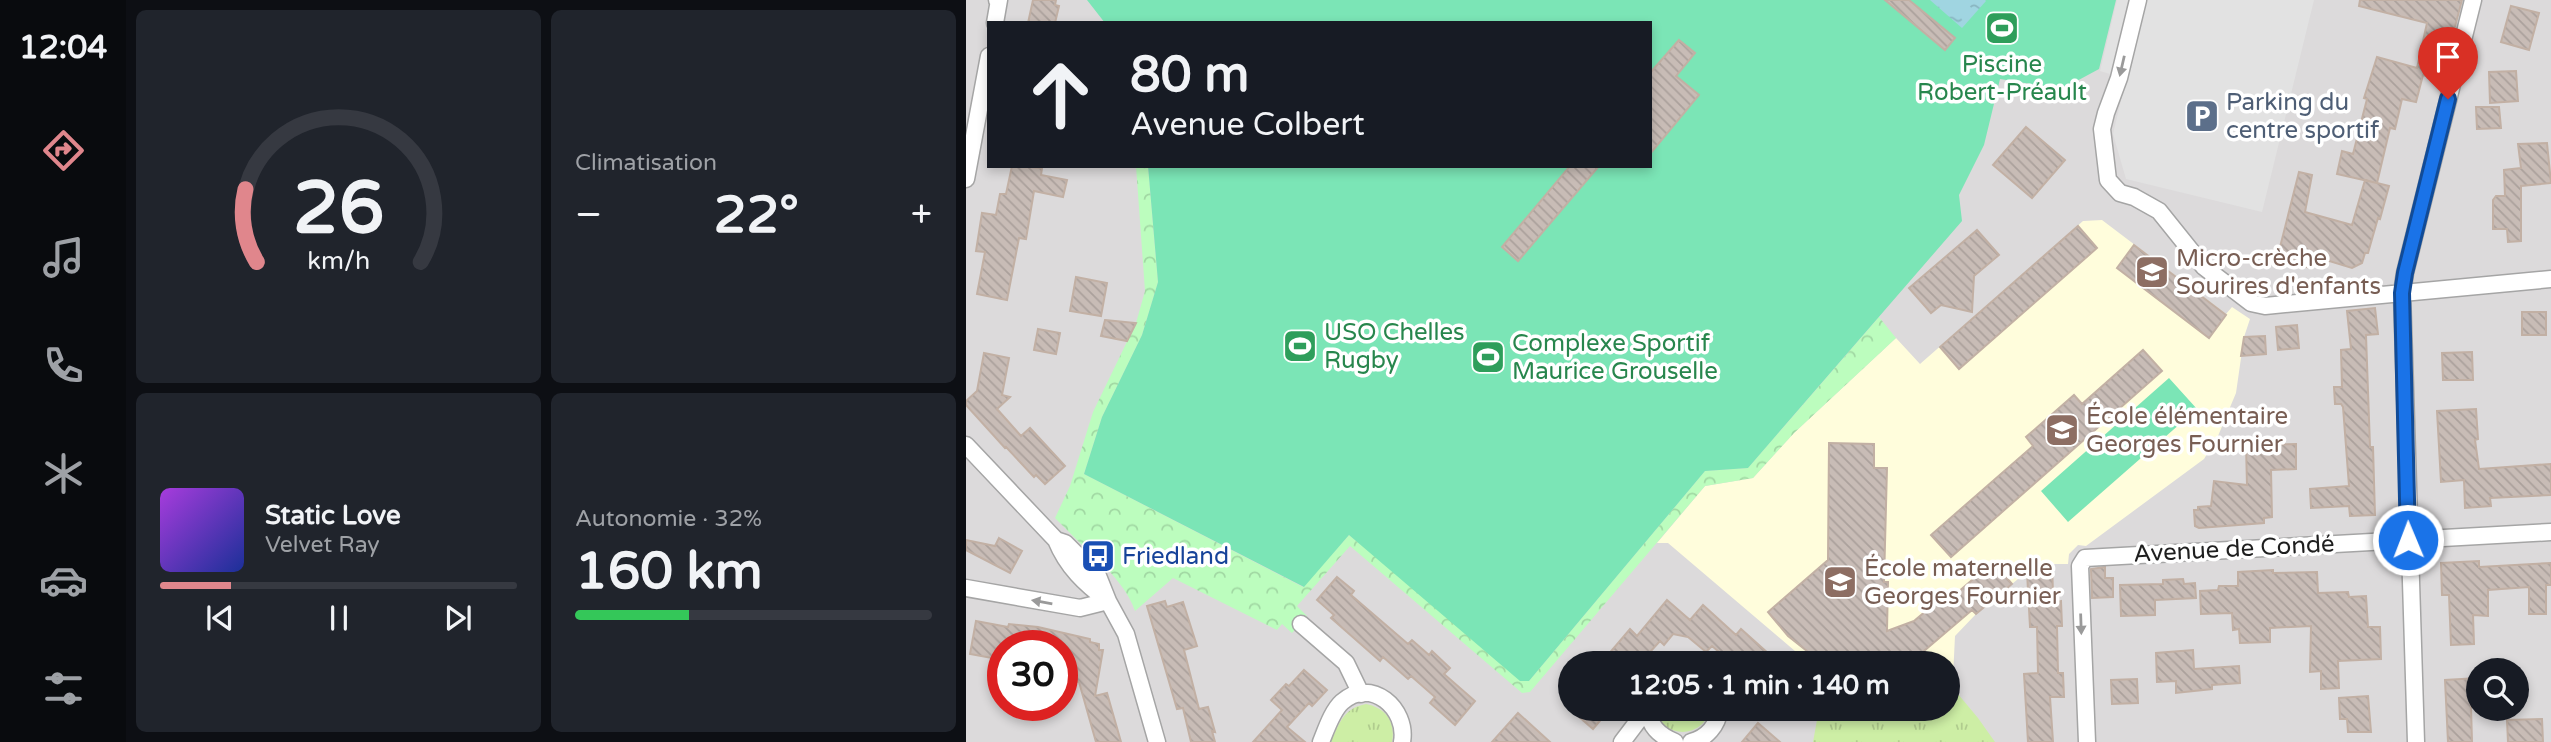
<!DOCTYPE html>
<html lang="fr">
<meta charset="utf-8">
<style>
:root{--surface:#171b24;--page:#20242c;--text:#f1f3f6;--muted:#9ea1a6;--line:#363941;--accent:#e0868c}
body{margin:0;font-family:"Varela Round",sans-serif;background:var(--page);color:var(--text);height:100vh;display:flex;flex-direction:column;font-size:26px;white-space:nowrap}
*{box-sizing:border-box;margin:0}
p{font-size:23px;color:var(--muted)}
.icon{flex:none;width:38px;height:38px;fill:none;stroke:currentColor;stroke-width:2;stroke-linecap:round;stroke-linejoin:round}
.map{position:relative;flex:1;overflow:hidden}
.details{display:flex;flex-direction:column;gap:10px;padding:10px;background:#0d0f14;width:840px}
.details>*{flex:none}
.top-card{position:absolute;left:21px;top:21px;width:665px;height:147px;border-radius:0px;box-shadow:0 4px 10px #0003;background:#171b24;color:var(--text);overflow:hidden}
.buttons{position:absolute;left:1500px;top:658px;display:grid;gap:14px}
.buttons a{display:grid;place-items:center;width:63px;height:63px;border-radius:50%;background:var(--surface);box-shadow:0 4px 10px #0003;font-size:35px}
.speed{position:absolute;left:21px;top:630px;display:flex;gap:14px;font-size:35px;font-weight:700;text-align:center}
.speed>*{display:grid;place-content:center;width:91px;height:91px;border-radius:50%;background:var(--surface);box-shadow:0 4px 10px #0003;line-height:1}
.speed .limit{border:10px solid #d22;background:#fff;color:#111}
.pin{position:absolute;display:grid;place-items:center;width:60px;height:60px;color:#fff;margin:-72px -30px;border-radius:50% 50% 50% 0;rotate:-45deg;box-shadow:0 0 7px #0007}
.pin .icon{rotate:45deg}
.me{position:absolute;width:77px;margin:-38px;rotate:359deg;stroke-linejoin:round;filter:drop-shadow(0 0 5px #0008)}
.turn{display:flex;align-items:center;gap:24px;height:147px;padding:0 28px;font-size:32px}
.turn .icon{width:91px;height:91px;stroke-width:2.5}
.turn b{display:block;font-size:49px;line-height:60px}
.big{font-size:52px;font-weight:800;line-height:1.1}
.details .widget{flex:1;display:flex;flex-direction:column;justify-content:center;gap:10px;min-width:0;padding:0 24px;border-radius:10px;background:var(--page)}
.details .dial{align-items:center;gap:0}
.dial svg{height:182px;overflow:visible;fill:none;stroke:var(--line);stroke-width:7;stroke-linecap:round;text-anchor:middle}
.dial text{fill:var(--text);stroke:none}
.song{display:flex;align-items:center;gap:21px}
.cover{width:84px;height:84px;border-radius:10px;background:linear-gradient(135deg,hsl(280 70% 55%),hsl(230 70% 35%))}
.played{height:7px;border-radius:4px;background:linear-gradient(90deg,var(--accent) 20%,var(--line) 20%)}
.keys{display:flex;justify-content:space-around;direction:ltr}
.heat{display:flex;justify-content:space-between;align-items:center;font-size:38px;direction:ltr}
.charge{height:10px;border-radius:5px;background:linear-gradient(90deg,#34c759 32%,var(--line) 0)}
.details .tiles{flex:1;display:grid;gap:10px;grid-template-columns:repeat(2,1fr)}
.trip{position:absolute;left:592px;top:651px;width:402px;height:70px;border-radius:35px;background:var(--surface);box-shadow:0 4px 10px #0003;font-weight:800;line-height:70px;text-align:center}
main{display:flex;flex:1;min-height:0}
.tabs{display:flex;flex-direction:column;width:126px;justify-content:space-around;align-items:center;background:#090b0e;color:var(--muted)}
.tabs .icon{width:49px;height:49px}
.tabs .current{color:var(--accent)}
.tabs b{font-size:32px;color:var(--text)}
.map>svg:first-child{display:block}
.residential{fill:#dcdadb;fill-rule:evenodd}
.education{fill:#fffddc}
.grass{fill:url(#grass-tufts)}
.park{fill:url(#park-crowns)}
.pitch{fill:#7be5b6}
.parking{fill:#e2e2e2}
.water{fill:url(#water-ripples)}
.building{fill:url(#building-back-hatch);stroke:#c2b0a4;stroke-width:2}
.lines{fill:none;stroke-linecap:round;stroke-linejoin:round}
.street-casing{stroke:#a5a5a5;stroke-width:19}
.street{stroke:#fff;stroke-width:16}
.oneway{fill:#9a9a9a}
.route-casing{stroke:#114b97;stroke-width:18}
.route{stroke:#1a73e8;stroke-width:12}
.labels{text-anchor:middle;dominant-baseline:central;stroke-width:7;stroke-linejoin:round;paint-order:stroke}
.leisure-label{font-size:24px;fill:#27864d;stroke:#fff;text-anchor:start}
.service-label{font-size:24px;fill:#4e5e75;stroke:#fff;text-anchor:start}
.education-label{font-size:24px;fill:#785e54;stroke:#fff;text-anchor:start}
.street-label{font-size:24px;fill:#1e1e1e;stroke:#fff}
.transit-label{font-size:24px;fill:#164399;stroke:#fff;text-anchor:start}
</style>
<main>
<nav class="tabs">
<b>12:04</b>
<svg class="icon current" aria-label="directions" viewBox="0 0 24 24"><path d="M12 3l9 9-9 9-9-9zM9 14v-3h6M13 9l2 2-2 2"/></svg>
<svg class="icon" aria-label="music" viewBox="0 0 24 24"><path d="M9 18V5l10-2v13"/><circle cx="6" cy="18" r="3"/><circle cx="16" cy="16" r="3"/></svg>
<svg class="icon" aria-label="phone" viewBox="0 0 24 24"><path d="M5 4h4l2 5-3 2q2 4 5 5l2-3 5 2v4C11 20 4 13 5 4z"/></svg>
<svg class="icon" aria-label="climate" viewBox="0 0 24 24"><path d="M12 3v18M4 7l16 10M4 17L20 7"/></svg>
<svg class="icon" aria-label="car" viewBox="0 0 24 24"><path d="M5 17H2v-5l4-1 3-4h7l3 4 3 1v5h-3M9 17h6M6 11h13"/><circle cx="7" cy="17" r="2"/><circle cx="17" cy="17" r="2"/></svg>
<svg class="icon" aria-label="filters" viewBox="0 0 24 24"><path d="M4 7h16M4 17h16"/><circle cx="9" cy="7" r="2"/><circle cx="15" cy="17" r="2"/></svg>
</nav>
<section class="details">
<div class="tiles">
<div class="widget dial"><svg viewBox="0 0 100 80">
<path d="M14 69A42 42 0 1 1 86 69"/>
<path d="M14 69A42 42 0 0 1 9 37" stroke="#e0868c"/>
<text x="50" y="56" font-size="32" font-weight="700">26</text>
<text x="50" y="72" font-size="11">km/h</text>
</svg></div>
<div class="widget"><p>Climatisation</p>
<div class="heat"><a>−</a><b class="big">22°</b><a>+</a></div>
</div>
<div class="widget">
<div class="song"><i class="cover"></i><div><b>Static Love</b><p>Velvet Ray</p></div></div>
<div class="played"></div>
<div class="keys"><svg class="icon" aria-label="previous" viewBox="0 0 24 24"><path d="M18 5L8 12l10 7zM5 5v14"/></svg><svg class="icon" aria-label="pause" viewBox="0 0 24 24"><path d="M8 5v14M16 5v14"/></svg><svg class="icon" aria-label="next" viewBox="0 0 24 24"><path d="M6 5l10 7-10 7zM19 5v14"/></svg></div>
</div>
<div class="widget"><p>Autonomie · 32%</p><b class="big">160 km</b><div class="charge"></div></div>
</div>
</section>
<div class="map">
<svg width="1585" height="742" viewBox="0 0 1585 742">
<defs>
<pattern id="grass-tufts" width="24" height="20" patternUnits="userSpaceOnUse" patternTransform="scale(1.75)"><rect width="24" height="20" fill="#cdeea5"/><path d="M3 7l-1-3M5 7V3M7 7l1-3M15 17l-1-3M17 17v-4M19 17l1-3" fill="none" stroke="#b0cc8e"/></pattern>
<pattern id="park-crowns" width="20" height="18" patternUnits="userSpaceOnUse" patternTransform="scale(1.75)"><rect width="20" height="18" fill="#bcfdbe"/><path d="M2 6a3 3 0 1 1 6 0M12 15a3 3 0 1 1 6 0" fill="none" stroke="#a1d8a3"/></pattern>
<pattern id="water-ripples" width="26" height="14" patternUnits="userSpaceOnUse" patternTransform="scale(1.75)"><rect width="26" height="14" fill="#a0d5e1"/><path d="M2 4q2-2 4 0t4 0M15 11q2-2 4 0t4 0" fill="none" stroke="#89b6c1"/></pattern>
<pattern id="building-back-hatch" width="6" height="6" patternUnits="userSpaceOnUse" patternTransform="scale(1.75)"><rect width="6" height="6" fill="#c8bcb6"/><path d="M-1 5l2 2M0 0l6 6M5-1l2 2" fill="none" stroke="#aba19c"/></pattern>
</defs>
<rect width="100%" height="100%" fill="#f0ebe3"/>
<path class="residential" d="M0 0H1585V742H0ZM23 23H684V166H23ZM37 646H96V705H37ZM604 663H982V709H604ZM1512 670H1550V709H1512Z"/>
<path class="education" d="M1136 220 1260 314 1266 307 1284 319 1278 337 1270 393 1252 436 1238 459 1120 546 1112 545 1103 554 1102 564H1070L1010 614 989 636 987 677H982V663H843L702 543H691L739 486 787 478 828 433 930 338 954 364 1117 221Z"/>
<path class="grass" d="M982 677H987V688L1012 718 1029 742H847L853 709H982Z
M400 704C420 708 430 722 426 742H365C373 723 378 708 400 704Z
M690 709H744C738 739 696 740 690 709Z"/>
<path class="park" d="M170 166H182L192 282 176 335 136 417 118 474 337 587 383 535 563 681 739 471 782 468 913 317 930 338 828 433 787 478 739 486 564 692 556 693 384 546 331 606 341 616 326 633 316 624 311 630 207 578 169 611C163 593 148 575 134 562L137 557 130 551 126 554 122 551 89 518 104 486 127 412 170 323 179 291Z"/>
<path class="pitch" d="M121 0H1150L1133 69 1096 89 1034 79 1018 145 993 195 996 221 782 468 739 471 563 681H554L383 535 338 587 118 474 136 417 176 335 192 282 182 166H684V23H139Z
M1203 378 1231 409 1102 522 1075 491Z"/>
<path class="parking" d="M1151 0H1172L1154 77 1134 71Z
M1179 0H1348L1296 212 1160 179 1147 134Z"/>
<path class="water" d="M964 0H1019L1020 1 996 28Z"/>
<path class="building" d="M67 0H90L89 5 93 6 89 23H62Z
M919 0H943L989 38 979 50Z
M1394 0H1496L1475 80 1457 75 1450 102 1436 99 1429 129 1424 128 1411 183 1371 174 1376 151 1387 154 1401 99 1398 98 1411 57 1451 68 1461 23 1393 6Z
M1545 6 1573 13 1563 50 1535 42Z
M713 40 729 53 710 76 733 95 684 154V73Z
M1550 71 1552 101 1524 103 1523 72Z
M1510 107H1533L1535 128 1511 129Z
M1060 127 1099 160 1066 198 1027 165Z
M1581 143 1585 183 1555 186V241L1542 242 1541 229H1527V200L1530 196H1539L1538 170 1555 168 1552 144Z
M46 166 76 168 75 175 101 180 97 197 68 191 60 239 53 238 41 300 11 294 19 252 10 251 16 213 30 215 34 194H40Z
M604 166H633L552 261 536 247Z
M1333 172 1346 175 1339 212 1386 225 1399 180 1423 186 1414 219 1412 218 1402 253H1399L1396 263 1386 268 1347 256 1344 268 1327 263 1326 267 1310 263Z
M1112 226 1131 248 993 369 974 347Z
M1011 230 1033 255 1008 276 1006 312 975 305 965 313 943 288Z
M1168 245 1260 315 1243 338 1151 268Z
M110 277 141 283 135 316 104 311Z
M1409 308 1412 334 1400 335 1404 447H1407L1409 515 1384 516 1383 506 1345 508 1344 489 1383 486 1377 407 1375 404H1369L1368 387H1376L1375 350 1385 349 1381 311Z
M1556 312H1580V335H1556Z
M139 320 170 323 161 341 135 336Z
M1331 325 1333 348 1312 350 1310 327Z
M72 329 94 333 90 354 68 350Z
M1299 336 1300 354 1275 356 1278 337Z
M1177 350 1196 371 985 557 965 535 1067 446 1060 437 1108 395 1116 404Z
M1506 352 1507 380H1477L1476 353Z
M18 353 43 358 36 395 44 397 31 409 55 436 64 428 99 466 79 484 70 475 68 477 40 447 39 448 0 405V401L11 391Z
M1510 409 1512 439 1509 440 1513 469 1585 464V495L1524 498 1525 506 1499 508 1498 480 1475 482 1471 411Z
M863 443 908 444V468H921L918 582H922L921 631 948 621 980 594 984 599 1027 562 1046 584 1010 614 1006 610 952 656 931 663H900V656L846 655 822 636 802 612 862 560Z
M1330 444V469L1305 470 1306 517 1298 518V523L1233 528 1229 526 1228 510H1232V507L1245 506 1248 481 1281 485 1280 445Z
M33 538 56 551 44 573 0 550V540L29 546Z
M1513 561V567L1585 563V585H1580V614H1563V587L1522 590V616L1507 615 1508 644 1485 645 1483 595H1476L1475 563Z
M1070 564H1086L1087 593H1092V602L1095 601 1096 626H1091L1092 673H1097L1098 697H1084L1087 742H1062L1058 674 1072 673 1071 627H1064L1061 572Z
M1139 567V578H1147V597L1126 598 1125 569Z
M1307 570V573L1351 572 1352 593 1382 592 1383 597 1400 596 1402 627H1414L1415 659 1372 661 1373 688 1355 689V671L1344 672 1345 626 1304 628V642L1274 643 1273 629 1267 630 1266 613 1235 614 1234 591 1252 590 1253 586H1272V572Z
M371 577 388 591 385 595 442 644 446 640 463 655 466 651 484 668 478 674 509 701 489 725 464 703 469 697 445 676 442 679 417 657 414 661 365 618 368 615 351 600Z
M1217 579 1218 584 1229 583 1230 598 1189 600V615L1155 616 1154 585 1197 584V580Z
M701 600 724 620 737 605 770 635 775 629 813 663H766L746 646 740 652 722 637 707 634 698 645 694 641 674 663H635L664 629 671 636Z
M199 601 201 607 217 602 231 646 218 650 233 709 242 707 249 732 246 731 249 742H225L217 708 211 709 181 606Z
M10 621 42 627 43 624 72 627 124 639V642L133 644V650H137L129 696 141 693 155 742H130L113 682 96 679 100 646H37V660L4 654Z
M1227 650 1228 669 1273 666 1274 683 1246 685V689L1210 693V681L1191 682 1190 653Z
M338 670 361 690 346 706 343 703 321 727 339 742H287L316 710 305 700 320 684 323 686Z
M1512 678V705L1505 706 1506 742H1482L1479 680Z
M1171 679 1172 703 1146 704 1145 680Z
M1402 696 1405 732H1382L1381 719H1374L1373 698Z
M604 709H644L627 729Z
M552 713 584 742H526Z
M1576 719 1577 742H1542L1541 720Z
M792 723 814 742H776Z"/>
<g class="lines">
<g class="street-casing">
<path id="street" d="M1172 0 1153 78 1140 113 1136 129 1142 180 1154 193 1168 197 1193 211 1238 267 1285 303 1299 306 1585 279
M29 23 33 0H31
M0 179 23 56
M0 445 90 540C101 567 119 584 142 601
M90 540 99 543 132 576 142 601 160 634 191 742
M0 588 114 608 142 601
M335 624 380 663 395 694
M681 709C684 726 692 735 709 742
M355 742C360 730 366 711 376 702 405 676 442 709 436 742
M656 742 681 709
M725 742C741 738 751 726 754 709
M1121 742 1114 566 1119 558 1585 532
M1450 742 1436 293 1439 273 1507 0"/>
</g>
<use href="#street" class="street"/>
</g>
<defs><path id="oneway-solid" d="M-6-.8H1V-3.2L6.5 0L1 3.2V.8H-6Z" transform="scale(1.75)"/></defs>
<g class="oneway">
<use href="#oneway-solid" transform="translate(1156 66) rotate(103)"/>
<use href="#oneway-solid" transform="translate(76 602) rotate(-170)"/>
<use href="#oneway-solid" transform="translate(1115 624) rotate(88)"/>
</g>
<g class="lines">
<g class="route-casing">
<path id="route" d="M1442 540 1436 293 1439 273 1482 99"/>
</g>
<use href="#route" class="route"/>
</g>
<defs>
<g id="stadium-square" transform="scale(1.75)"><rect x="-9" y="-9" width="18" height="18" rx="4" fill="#2e9e5b" stroke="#fff"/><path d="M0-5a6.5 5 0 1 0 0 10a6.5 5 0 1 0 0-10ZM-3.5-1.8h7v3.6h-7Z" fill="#fff"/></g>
<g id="parking-square" transform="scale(1.75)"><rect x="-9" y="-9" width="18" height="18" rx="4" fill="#5c6f8a" stroke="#fff"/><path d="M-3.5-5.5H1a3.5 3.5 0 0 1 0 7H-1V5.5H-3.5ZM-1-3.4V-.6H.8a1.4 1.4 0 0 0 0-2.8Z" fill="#fff"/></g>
<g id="school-square" transform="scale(1.75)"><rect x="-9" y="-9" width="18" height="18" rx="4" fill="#8d6e63" stroke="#fff"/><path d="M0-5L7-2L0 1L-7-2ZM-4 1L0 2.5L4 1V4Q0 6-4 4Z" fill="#fff"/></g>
<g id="bus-square" transform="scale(1.75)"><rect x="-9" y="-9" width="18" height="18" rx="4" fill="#1a4fb4" stroke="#fff"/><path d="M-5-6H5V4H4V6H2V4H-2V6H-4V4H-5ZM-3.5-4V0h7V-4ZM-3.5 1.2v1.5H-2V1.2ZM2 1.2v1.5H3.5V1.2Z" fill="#fff"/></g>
</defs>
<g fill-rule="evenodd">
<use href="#stadium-square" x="1036" y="28"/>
<use href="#parking-square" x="1236" y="116"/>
<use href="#school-square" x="1186" y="272"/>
<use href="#stadium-square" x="334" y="346"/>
<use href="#stadium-square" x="522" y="357"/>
<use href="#school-square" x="1096" y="430"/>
<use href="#bus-square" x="132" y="556"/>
<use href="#school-square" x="874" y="582"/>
</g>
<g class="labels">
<g class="leisure-label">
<text x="1036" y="64" text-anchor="middle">Piscine<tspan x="1036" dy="28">Robert-Préault</tspan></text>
<text x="358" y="332">USO Chelles<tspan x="358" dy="28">Rugby</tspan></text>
<text x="546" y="343">Complexe Sportif<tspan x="546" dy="28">Maurice Grouselle</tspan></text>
</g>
<g class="service-label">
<text x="1260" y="102">Parking du<tspan x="1260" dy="28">centre sportif</tspan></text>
</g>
<g class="education-label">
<text x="1210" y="258">Micro-crèche<tspan x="1210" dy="28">Sourires d'enfants</tspan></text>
<text x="1120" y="416">École élémentaire<tspan x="1120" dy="28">Georges Fournier</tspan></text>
<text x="898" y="568">École maternelle<tspan x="898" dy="28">Georges Fournier</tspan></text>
</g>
<g class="street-label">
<text transform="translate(1268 549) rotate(-3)">Avenue de Condé</text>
</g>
<g class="transit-label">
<text x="156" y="556">Friedland</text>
</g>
</g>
</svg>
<div class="buttons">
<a><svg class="icon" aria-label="search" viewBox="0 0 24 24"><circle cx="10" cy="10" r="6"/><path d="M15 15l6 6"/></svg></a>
</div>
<div class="speed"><div class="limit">30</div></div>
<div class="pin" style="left:1482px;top:99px;background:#d93025"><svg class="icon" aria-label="arrive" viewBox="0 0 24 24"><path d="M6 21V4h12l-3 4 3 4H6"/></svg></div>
<svg class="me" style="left:1442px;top:540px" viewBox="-20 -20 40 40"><circle r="17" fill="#1a73e8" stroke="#fff" stroke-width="3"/><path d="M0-11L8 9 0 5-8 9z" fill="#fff"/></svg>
<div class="trip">12:05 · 1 min · 140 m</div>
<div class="top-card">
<div class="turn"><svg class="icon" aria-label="ahead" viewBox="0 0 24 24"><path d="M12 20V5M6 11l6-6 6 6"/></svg><div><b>80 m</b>Avenue Colbert</div></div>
</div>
</div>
</main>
